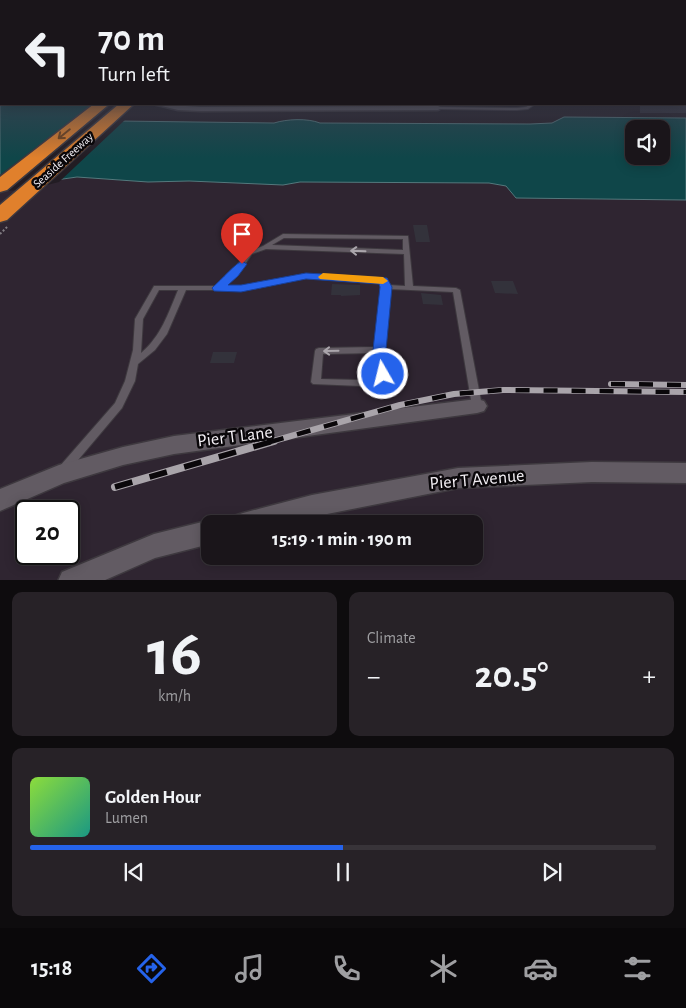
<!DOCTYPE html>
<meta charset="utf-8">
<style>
:root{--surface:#1a151a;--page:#272227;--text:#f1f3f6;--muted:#9f9fa2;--line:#383439;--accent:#2563eb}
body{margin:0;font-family:"Alegreya Sans",sans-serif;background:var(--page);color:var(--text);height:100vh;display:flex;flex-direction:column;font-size:19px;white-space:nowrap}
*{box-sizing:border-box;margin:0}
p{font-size:16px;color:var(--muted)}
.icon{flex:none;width:28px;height:28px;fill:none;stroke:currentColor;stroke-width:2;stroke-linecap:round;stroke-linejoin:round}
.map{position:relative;height:580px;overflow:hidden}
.details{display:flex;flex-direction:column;gap:12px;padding:12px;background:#0e0c0e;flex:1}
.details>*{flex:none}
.banner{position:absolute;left:0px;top:0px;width:686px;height:105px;box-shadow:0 2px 12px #0003,0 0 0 1px var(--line);background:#1a151a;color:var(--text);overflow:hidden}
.tools{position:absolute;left:625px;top:120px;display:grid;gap:10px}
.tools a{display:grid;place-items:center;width:45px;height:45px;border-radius:10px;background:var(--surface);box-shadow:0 2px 12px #0003,0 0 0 1px var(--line);font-size:25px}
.speed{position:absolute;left:15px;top:500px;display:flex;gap:10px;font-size:25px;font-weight:700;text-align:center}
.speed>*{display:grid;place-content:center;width:65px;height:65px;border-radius:50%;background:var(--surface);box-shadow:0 2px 12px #0003,0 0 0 1px var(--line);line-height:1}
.speed .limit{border:2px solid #111;border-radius:8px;background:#fff;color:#111}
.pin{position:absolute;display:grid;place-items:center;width:42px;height:42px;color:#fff;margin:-51px -21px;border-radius:50% 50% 50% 0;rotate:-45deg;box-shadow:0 0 5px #0007}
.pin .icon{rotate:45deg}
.me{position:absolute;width:55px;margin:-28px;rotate:352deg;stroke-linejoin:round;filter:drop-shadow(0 0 4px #0008)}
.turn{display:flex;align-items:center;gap:18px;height:105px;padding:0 15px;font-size:22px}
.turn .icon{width:65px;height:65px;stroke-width:2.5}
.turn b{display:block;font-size:35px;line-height:42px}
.big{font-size:38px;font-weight:700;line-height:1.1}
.details .widget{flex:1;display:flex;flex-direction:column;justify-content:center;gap:8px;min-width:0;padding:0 18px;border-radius:10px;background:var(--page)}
.details .dial{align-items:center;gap:0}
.dial b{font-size:65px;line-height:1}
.song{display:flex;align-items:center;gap:15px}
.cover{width:60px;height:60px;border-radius:8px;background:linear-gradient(135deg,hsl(90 70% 55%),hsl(170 70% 35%))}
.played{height:5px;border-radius:2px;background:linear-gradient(90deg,var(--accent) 50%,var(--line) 50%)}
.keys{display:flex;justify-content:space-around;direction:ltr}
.heat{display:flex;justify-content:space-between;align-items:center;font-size:28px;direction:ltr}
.details .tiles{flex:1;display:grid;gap:12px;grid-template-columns:1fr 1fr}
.widget:last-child{grid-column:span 2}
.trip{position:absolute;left:201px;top:515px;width:282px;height:50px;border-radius:10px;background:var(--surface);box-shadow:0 2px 12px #0003,0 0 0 1px var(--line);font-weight:700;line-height:50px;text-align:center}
.dock{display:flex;height:80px;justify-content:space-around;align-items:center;background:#0a080a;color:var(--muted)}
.dock .icon{width:35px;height:35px}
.dock .selected{color:var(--accent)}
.dock b{font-size:22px;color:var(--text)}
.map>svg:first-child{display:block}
.built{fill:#2f2531;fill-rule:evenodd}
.water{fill:#0f4649;stroke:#54797d;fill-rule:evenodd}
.pier{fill:#221c23}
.building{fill:#33323b}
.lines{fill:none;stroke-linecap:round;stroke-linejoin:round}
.service-casing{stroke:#3e393f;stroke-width:2}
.minor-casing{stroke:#3e393f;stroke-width:3}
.motorway-casing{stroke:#3e393f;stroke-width:3}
.path{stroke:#827d83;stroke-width:2;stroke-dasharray:2 2;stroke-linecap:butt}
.service{fill:#625b63;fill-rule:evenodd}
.minor{fill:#625b63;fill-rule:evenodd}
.motorway{fill:#e0802c;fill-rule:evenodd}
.rail-far1-casing{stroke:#a9a4aa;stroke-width:6}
.rail-casing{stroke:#a9a4aa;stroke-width:8}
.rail-far1{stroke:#0a070a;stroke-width:4.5;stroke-dasharray:14;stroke-linecap:butt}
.rail{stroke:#0a070a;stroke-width:5.5;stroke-dasharray:18;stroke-linecap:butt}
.oneway{stroke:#75441b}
.oneway2{stroke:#aba6ac}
.route{fill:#2563eb;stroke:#184099}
.slow{fill:#f59e0b}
.labels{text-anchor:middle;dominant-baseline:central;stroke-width:5;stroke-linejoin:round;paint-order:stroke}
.far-street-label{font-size:12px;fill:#f4f0f5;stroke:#0a070a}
.near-street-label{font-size:18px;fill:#f4f0f5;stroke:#0a070a}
</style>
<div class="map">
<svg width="686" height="581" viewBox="0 0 686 581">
<rect width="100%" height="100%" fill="#221c23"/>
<path class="built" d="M77 177 130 181H189L283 185 300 182 489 183 506 186 516 198 686 200V580H0V188ZM26 511H69V554H26ZM210 524H475V556H210Z"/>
<path class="water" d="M0 92 1 104H102L100 115 118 121 274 123C287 119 307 118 320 123L530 124 552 123 564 117 686 118V200L516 198 506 186 489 183 300 182 283 185 189 181 148 182 77 177 0 188ZM634 129H661V156H634Z"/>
<path class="pier" d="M93 104H104L102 115 126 119 59 182 27 190 0 191V175Z"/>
<path class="building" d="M640 104H686V113H640Z
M413 225H427L430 242H416Z
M491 281H513L518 294 495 293Z
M332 284 360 285V295L341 296V295H331Z
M421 293 441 295 443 305 423 304Z
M213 352H237L234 363H210Z"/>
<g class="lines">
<g class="service-casing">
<path id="service" d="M685 98H686V100H685Z
M531 104H535L528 109 517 110 438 109 436 108 438 107 517 108 526 107Z
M283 234 408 236 413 286 456 288 460 290 482 406 480 409 477 410 474 409 472 406 453 292 389 289 383 349 388 356V374L386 376 361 386 313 384 311 382 315 351 316 349 319 348 375 347 382 287 380 283 373 281 306 278 241 290H186L167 334 155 350 138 364 135 381 122 408 68 472 64 474 60 472 58 469 60 466 115 403 125 381 133 350 135 319 154 286H216L231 272 248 252 263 246ZM284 238 403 239V250L272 245ZM266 249 404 254 405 286 389 285 386 279 373 277 306 274 241 286H225L237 276 252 254ZM159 290H178C168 314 161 336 141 353L143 319ZM377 353 380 357 379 372 360 380 321 379 323 354Z"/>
</g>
<g class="minor-casing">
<path id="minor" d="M685 77H686V82H685Z
M153 104 201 107 438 106 442 108 438 110 201 111 178 110Z
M477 399 484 401 487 406 484 411 477 413 174 454 123 465 64 483 0 511V489L59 465 123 447 174 436Z
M592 462 686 463V483L592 482 458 488 312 517 286 524H231L234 516 243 513 312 495 458 468Z
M210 520 219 524H210V544L155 558 103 581H58L62 572 154 534Z"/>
</g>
<g class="motorway-casing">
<path id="motorway" d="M94 104H105L107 106 7 190 0 192V177Z
M119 104H134L7 220 0 222V205Z"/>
</g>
<path class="path" d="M0 234 8 226"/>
<use href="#service" class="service"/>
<use href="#minor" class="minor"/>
<use href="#motorway" class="motorway"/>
<g class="rail-far1-casing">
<path id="rail-far1" d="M611 384 686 385
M270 442 400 405 454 394 503 390 686 392"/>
</g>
<g class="rail-casing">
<path id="rail" d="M115 487 274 441"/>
</g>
<use href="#rail-far1" class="rail-far1"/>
<use href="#rail" class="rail"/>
</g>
<defs><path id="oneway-shaft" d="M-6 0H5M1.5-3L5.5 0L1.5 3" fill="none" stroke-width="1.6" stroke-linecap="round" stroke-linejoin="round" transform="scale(1.25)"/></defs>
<use class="oneway" href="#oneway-shaft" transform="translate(64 134) rotate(141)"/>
<g class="oneway2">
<use href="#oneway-shaft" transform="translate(358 251) rotate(-178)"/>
<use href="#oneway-shaft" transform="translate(331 351) rotate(179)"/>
</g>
<linearGradient id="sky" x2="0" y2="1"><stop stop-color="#130f13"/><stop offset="0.49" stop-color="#3e4050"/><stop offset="1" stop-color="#3e4050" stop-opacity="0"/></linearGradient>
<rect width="686" height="158" fill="url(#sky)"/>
<path class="route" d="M242 261 247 264 238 276 228 285H241L306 273 387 278 392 287 386 350C392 357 393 369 388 378H378C373 368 380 362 373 350L380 287 379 284 306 279 241 292 214 291 212 288 214 286C220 281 237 262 242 261Z"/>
<path class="slow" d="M323 273 383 277 388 281 383 284 320 279 318 277Z"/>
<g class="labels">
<g class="far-street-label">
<text transform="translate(63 160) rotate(-42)">Seaside Freeway</text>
</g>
<g class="near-street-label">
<text transform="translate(235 437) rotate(-7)">Pier T Lane</text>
<text transform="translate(477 480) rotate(-5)">Pier T Avenue</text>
</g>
</g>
</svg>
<div class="tools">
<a><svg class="icon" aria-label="sound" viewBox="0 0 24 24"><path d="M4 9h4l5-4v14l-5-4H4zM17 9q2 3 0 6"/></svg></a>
</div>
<div class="speed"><div class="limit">20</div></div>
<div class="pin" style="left:242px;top:264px;background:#d93025"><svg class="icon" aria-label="arrive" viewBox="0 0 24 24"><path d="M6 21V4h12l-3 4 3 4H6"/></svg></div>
<svg class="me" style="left:383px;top:374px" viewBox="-20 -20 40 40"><circle r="17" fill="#2563eb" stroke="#fff" stroke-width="3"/><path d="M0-11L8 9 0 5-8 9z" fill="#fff"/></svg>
<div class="trip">15:19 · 1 min · 190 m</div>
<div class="banner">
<div class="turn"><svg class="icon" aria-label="left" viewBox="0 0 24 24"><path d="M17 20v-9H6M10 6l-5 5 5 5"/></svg><div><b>70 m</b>Turn left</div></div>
</div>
</div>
<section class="details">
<div class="tiles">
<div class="widget dial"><b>16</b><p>km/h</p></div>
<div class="widget"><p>Climate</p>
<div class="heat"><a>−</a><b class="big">20.5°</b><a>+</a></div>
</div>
<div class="widget">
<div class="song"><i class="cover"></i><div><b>Golden Hour</b><p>Lumen</p></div></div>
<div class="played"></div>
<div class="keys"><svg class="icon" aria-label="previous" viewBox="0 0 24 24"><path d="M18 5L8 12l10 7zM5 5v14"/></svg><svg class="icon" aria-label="pause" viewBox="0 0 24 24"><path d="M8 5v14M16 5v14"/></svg><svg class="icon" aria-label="next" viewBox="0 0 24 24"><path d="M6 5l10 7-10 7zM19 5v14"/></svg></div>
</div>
</div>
</section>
<nav class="dock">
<b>15:18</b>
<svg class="icon selected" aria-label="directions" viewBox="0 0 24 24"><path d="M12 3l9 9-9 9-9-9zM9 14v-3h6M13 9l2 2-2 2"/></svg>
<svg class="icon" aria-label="music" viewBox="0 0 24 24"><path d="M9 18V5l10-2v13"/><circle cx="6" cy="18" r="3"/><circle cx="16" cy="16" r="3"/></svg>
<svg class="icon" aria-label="phone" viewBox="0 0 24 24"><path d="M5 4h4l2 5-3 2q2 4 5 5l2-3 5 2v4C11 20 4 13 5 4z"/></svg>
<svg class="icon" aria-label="climate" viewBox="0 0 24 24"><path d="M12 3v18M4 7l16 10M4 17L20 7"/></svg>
<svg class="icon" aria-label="car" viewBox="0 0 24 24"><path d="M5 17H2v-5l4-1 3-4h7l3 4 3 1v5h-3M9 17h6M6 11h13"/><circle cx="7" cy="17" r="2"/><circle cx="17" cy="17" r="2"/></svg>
<svg class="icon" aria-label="filters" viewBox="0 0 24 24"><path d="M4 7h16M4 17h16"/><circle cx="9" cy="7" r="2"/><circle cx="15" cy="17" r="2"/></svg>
</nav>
